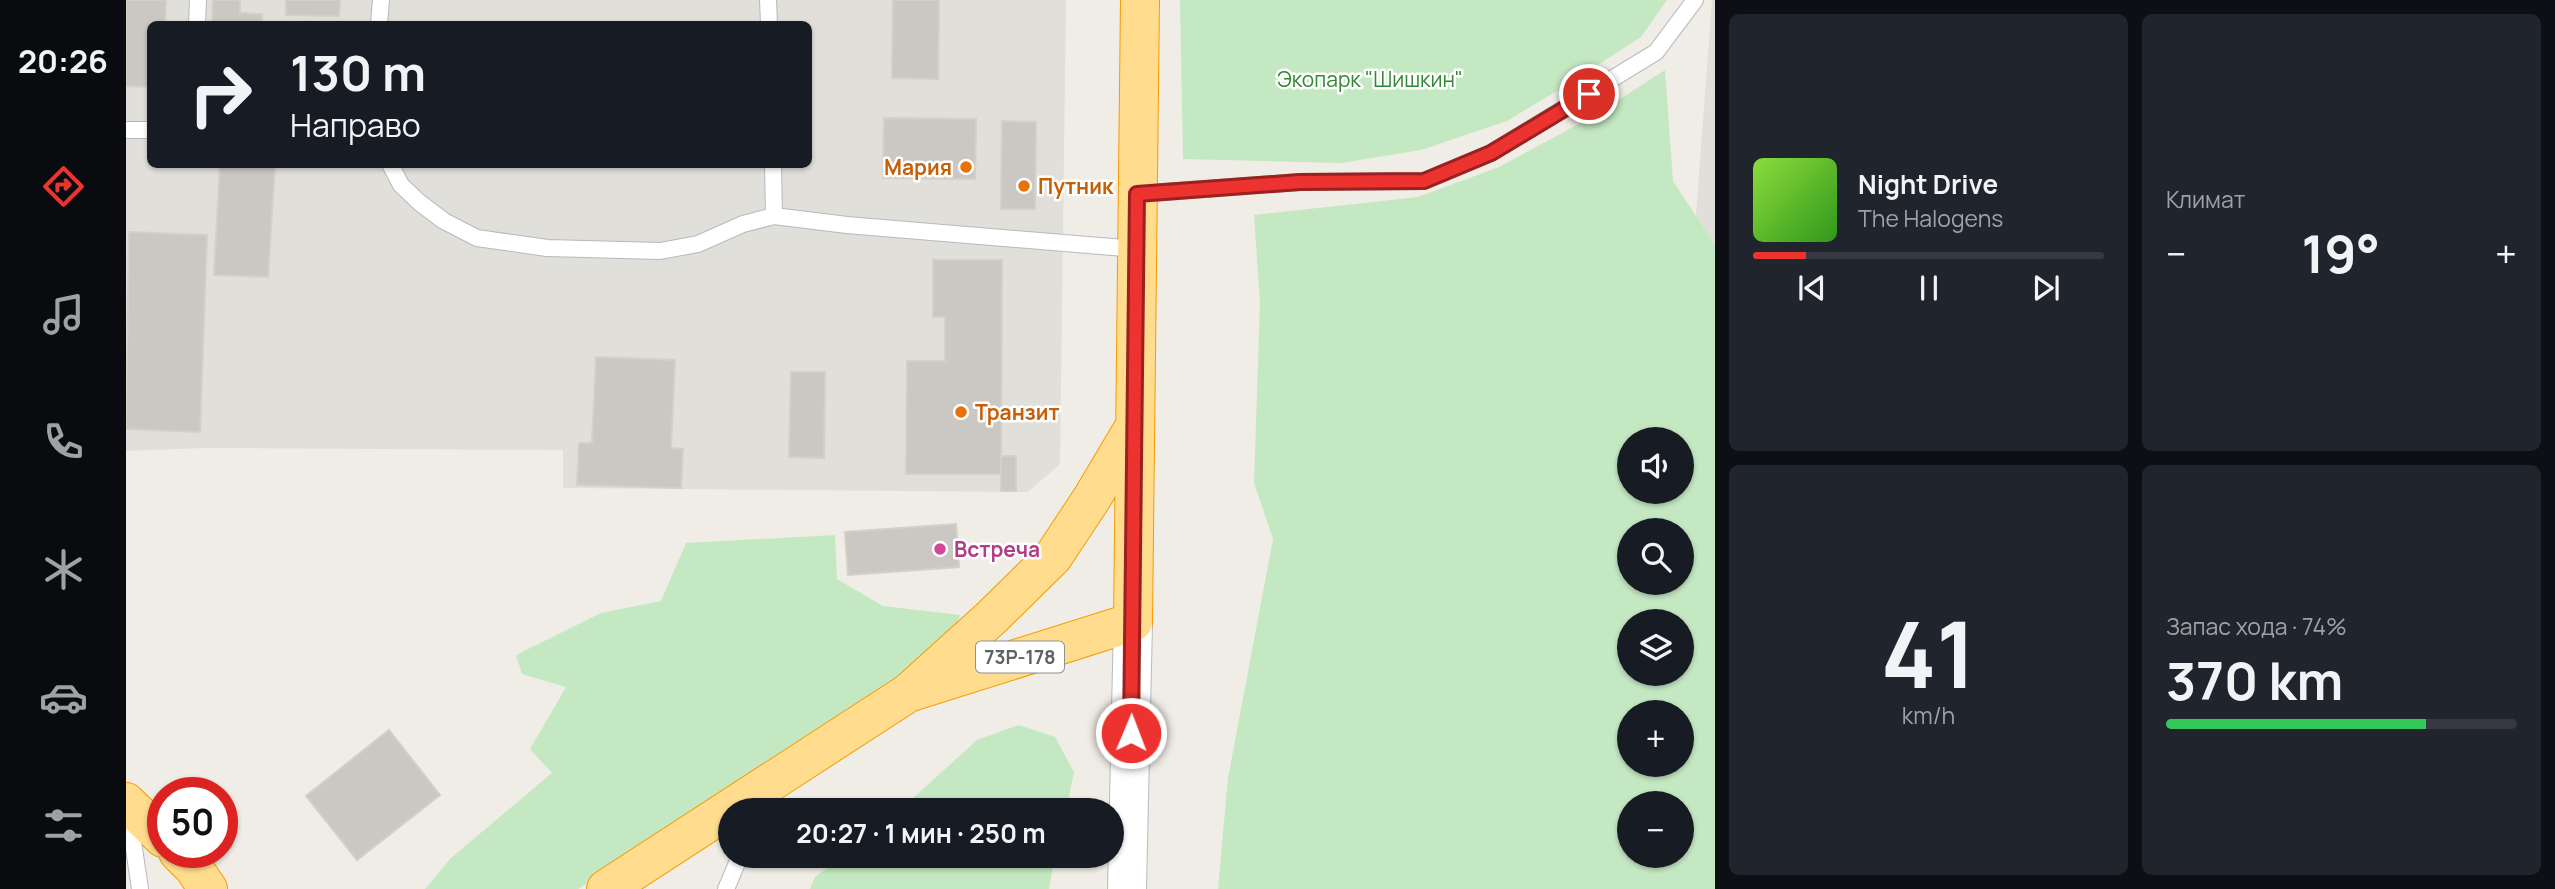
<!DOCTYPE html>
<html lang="ru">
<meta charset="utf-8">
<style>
:root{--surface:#171b24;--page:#20242c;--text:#f1f3f6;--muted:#9ea1a6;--line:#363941;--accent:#ed332f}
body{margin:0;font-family:Manrope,sans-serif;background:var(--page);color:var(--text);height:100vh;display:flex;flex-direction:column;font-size:26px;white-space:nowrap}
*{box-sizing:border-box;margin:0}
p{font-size:23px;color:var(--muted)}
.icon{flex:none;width:38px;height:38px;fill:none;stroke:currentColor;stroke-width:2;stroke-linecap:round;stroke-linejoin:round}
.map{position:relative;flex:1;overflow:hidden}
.panel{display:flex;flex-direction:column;gap:14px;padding:14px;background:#0d0f14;width:840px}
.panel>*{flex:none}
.guide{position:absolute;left:21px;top:21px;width:665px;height:147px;border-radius:10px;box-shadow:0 2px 5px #0004;background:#171b24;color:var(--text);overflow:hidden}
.buttons{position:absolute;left:1491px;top:427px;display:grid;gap:14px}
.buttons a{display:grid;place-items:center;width:77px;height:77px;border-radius:50%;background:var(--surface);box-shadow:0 2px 5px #0004;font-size:35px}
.speed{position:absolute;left:21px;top:777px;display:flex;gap:14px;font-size:35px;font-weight:700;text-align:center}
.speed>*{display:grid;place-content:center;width:91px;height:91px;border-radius:50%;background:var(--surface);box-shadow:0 2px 5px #0004;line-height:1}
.speed .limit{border:10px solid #d22;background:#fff;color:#111}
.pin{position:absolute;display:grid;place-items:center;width:60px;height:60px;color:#fff;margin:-30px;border:4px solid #fff;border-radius:50%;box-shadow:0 2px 7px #0007}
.me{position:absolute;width:77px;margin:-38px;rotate:1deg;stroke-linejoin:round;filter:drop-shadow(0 0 5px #0008)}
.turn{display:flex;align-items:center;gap:24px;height:147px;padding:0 28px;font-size:32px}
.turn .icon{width:91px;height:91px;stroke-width:2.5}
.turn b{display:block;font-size:49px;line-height:60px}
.big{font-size:52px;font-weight:700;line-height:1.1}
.panel .card{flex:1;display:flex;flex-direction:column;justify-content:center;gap:10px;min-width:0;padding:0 24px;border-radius:10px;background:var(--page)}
.panel .dial{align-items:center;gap:0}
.dial b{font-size:91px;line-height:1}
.song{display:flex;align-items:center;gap:21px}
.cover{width:84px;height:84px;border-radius:10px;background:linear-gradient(135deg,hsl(90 70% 55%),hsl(110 70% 35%))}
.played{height:7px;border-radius:4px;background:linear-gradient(90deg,var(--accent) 15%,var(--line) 15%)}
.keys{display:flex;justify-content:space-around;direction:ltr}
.heat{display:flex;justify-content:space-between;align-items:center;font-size:38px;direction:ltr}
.charge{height:10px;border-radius:5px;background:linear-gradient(90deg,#34c759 74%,var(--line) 0)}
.panel .tiles{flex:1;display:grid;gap:14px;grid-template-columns:repeat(2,1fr)}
.trip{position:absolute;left:592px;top:798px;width:406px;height:70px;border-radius:35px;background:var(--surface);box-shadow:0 2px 5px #0004;font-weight:700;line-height:70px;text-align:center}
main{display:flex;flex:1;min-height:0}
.dock{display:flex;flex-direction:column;width:126px;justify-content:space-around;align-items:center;background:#090b0e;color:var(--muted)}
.dock .icon{width:49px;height:49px}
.dock .current{color:var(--accent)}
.dock b{font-size:32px;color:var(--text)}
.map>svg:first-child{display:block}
.industrial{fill:#e1dfda;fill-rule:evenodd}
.green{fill:#c4e8c2;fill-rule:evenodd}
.building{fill:#cbc8c3;stroke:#d5cfc4;stroke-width:2}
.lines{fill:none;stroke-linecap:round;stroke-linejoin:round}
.lane-casing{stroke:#b6b9bd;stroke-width:18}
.secondary-casing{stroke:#b7bbc0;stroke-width:40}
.highway-casing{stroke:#f69b00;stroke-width:40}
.lane{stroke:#fff;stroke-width:16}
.secondary{stroke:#fff;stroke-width:38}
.highway{stroke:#ffdc8e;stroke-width:38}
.route-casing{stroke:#9a211f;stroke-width:18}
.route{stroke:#ed332f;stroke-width:12}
.food-dot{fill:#e8710a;stroke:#fff;stroke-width:2.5}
.hotel-dot{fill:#d1479c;stroke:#fff;stroke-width:2.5}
.labels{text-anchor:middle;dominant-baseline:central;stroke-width:5;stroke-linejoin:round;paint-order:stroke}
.shield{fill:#fff;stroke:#8e9194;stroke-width:2}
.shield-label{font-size:19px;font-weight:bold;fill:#5d6266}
.park-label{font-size:21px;fill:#348734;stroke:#fff}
.food-label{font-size:21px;font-weight:bold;fill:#c56008;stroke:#fff;text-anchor:start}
.hotel-label{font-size:21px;font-weight:bold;fill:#b23c85;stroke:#fff;text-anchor:start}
</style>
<main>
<nav class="dock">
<b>20:26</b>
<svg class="icon current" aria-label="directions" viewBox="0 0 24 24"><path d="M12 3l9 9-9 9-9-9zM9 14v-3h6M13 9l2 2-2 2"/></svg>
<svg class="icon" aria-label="music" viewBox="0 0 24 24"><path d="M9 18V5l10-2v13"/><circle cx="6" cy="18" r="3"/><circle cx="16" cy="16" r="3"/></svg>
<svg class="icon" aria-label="phone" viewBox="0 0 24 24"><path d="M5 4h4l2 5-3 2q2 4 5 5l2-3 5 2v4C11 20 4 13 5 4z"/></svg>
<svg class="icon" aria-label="climate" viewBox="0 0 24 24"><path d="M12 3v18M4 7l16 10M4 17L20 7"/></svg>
<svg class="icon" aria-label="car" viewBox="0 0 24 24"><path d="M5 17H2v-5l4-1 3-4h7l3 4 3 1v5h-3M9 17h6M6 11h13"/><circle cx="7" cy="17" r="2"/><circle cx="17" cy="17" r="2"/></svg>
<svg class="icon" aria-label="filters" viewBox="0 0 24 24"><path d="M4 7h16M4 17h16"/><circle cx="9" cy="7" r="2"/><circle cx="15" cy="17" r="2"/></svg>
</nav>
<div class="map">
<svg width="1589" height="889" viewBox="0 0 1589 889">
<rect width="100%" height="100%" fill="#f0ede6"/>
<path class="industrial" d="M0 0H940L934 464 902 492 437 488V450L79 448 0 451ZM24 24H682V164H24Z
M1586 0H1589V316L1564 295Z"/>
<path class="green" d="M1054 0H1541L1515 37 1439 86 1381 121 1295 150 1215 163 1057 159Z
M1539 70 1547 181 1589 245V889H1092L1102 778 1147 539 1128 483 1134 302 1128 215 1292 197 1373 167 1471 114ZM1556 439V492H1503V439ZM1556 530V583H1503V530ZM1556 621V674H1503V621ZM1556 712V765H1503V712ZM1503 803H1556V856H1503Z
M709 535 711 579 757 606 834 615 829 632 795 660 675 744 452 889H299L325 858 426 773 404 749 440 687 396 674 390 655 475 613 535 601 560 543Z
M893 725 929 737 948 772 940 810H774L851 740Z
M718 856H929L923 889H684L689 877Z"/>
<path class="building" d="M0 0H40L39 24H24V87L0 86Z
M87 0H114V13L136 14V24H86Z
M160 0H214L213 16 160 15Z
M767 0H813L812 79 766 78Z
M758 118 850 119 849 179 757 178Z
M876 121 910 122 909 209H875Z
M94 164H149L142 277 88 275Z
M3 232 81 235 74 432 0 429Z
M807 260H876L875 474H780L781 361H819V317H807Z
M470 357 549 360 545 448 557 449 555 488 451 485 453 443H466Z
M665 372H699L698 458 663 457Z
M875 456H890V491H875Z
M830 524 833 567 722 575 719 532Z
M263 730 314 795 231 860 180 796Z"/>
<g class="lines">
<g class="lane-casing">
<path id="lane" d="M642 0 643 24
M71 24 72 0
M253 24 255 0
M0 130H24
M264 164 275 185 294 203 318 221 351 238 421 248 534 251 572 244 617 224 648 216 721 225 1010 249
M647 164 648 216
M1011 194 1174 182 1298 181 1365 153 1530 52 1569 0
M3 815 14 889
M600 889 614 856"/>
</g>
<g class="secondary-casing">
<path id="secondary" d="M1001 889 1007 622"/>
</g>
<g class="highway-casing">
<path id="highway" d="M782 693 1007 622 1014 0
M0 802 37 838
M52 852 67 867 82 889
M480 889 782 693 866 617 927 557 966 498 1007 429"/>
</g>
<use href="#lane" class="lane"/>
<use href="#secondary" class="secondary"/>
<use href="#highway" class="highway"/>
</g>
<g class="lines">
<g class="route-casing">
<path id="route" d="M1005 733 1011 194 1174 182 1298 181 1365 153 1463 94"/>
</g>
<use href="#route" class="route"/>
</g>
<g class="food-dot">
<circle cx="840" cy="167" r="7"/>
<circle cx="898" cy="186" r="7"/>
<circle cx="835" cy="412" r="7"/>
</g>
<circle class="hotel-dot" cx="814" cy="549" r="7"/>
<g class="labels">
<rect class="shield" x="850" y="641.5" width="88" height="31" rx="5"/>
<g class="shield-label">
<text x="894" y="657">73Р-178</text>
</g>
<g class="park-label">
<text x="1244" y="79">Экопарк "Шишкин"</text>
</g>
<g class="food-label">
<text x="826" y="167" text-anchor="end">Мария</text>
<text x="912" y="186">Путник</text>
<text x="849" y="412">Транзит</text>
</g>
<g class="hotel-label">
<text x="828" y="549">Встреча</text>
</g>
</g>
</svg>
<div class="buttons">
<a><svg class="icon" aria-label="sound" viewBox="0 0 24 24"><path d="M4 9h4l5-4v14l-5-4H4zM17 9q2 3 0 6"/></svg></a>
<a><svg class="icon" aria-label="search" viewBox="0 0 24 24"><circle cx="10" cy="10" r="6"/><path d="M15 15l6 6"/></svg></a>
<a><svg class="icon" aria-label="layers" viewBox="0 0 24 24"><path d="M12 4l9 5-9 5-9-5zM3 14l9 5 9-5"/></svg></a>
<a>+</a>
<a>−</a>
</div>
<div class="speed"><div class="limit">50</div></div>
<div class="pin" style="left:1463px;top:94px;background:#d93025"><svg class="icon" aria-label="arrive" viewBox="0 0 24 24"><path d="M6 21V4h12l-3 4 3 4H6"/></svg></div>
<svg class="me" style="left:1005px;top:733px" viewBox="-20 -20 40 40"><circle r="17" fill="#ed332f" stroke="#fff" stroke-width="3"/><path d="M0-11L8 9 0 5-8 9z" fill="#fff"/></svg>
<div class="trip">20:27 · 1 мин · 250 m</div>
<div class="guide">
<div class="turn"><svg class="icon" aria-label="right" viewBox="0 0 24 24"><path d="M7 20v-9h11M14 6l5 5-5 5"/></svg><div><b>130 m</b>Направо</div></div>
</div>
</div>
<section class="panel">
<div class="tiles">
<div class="card">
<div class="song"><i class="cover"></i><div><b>Night Drive</b><p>The Halogens</p></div></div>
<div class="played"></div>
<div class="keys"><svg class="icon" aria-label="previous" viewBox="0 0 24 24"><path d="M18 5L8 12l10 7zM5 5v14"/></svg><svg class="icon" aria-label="pause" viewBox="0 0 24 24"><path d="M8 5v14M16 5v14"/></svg><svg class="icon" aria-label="next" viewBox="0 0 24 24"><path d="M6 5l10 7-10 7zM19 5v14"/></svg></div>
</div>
<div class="card"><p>Климат</p>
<div class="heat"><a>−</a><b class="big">19°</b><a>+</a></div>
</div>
<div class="card dial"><b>41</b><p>km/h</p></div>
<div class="card"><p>Запас хода · 74%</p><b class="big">370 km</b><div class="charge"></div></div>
</div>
</section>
</main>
